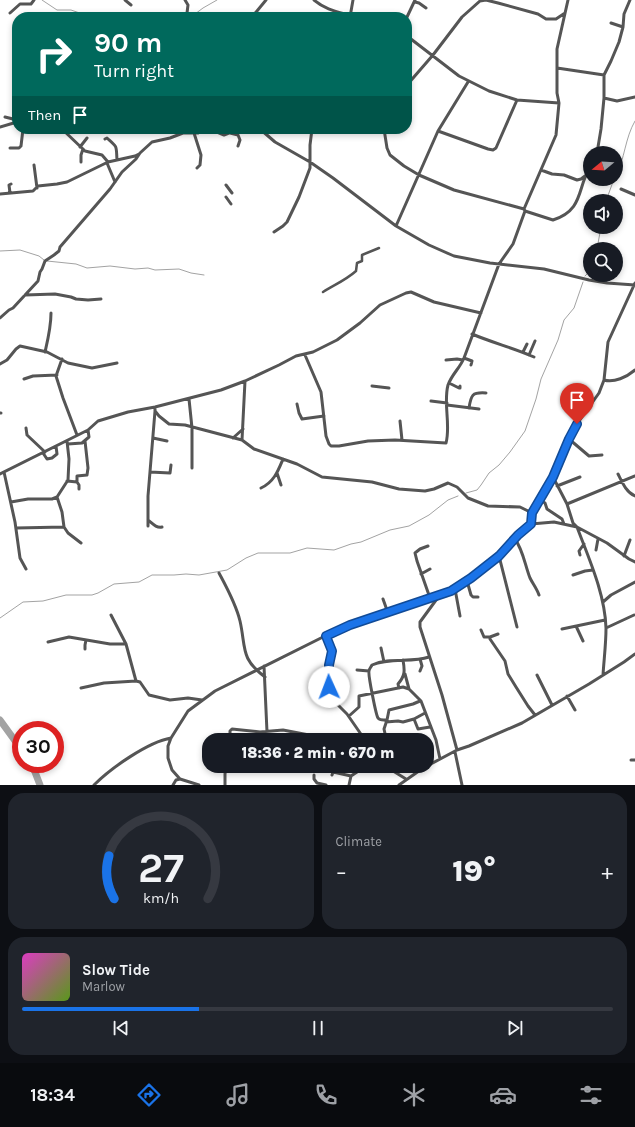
<!DOCTYPE html>
<meta charset="utf-8">
<style>
:root{--surface:#171b24;--page:#20242c;--text:#f1f3f6;--muted:#9ea1a6;--line:#363941;--accent:#1a73e8}
body{margin:0;font-family:Karla,sans-serif;background:var(--page);color:var(--text);height:100vh;display:flex;flex-direction:column;font-size:15px;white-space:nowrap}
*{box-sizing:border-box;margin:0}
p{font-size:13px;color:var(--muted)}
.icon{flex:none;width:22px;height:22px;fill:none;stroke:currentColor;stroke-width:2;stroke-linecap:round;stroke-linejoin:round}
.map{position:relative;height:785px;overflow:hidden}
.sheet{display:flex;flex-direction:column;gap:8px;padding:8px;background:#0d0f14;flex:1}
.sheet>*{flex:none}
.top-card{position:absolute;left:12px;top:12px;width:400px;height:122px;border-radius:16px;box-shadow:0 2px 6px #0003;background:#00695c;color:#fff;overflow:hidden}
.needle{width:26px;rotate:252deg}
.buttons{position:absolute;left:583px;top:146px;display:grid;gap:8px}
.buttons a{display:grid;place-items:center;width:40px;height:40px;border-radius:50%;background:var(--surface);box-shadow:0 2px 6px #0003;font-size:20px}
.speed{position:absolute;left:12px;top:721px;display:flex;gap:8px;font-size:20px;font-weight:700;text-align:center}
.speed>*{display:grid;place-content:center;width:52px;height:52px;border-radius:50%;background:var(--surface);box-shadow:0 2px 6px #0003;line-height:1}
.speed .limit{border:6px solid #d22;background:#fff;color:#111}
.pin{position:absolute;display:grid;place-items:center;width:34px;height:34px;color:#fff;margin:-41px -17px;border-radius:50% 50% 50% 0;rotate:-45deg;box-shadow:0 0 4px #0007}
.pin .icon{rotate:45deg}
.me{position:absolute;width:44px;margin:-22px;rotate:358deg;stroke-linejoin:round;filter:drop-shadow(0 0 3px #0008)}
.turn{display:flex;align-items:center;gap:14px;height:84px;padding:0 16px;font-size:18px}
.turn .icon{width:52px;height:52px;stroke-width:2.5}
.turn b{display:block;font-size:28px;line-height:34px}
.then{display:flex;align-items:center;height:38px;padding:0 16px;background:#0003;gap:8px;font-size:15px}
.big{font-size:30px;font-weight:800;line-height:1.1}
.sheet .tile{flex:1;display:flex;flex-direction:column;justify-content:center;gap:6px;min-width:0;padding:0 14px;border-radius:16px;background:var(--page)}
.sheet .dial{align-items:center;gap:0}
.dial svg{height:104px;overflow:visible;fill:none;stroke:var(--line);stroke-width:7;stroke-linecap:round;text-anchor:middle}
.dial text{fill:var(--text);stroke:none}
.song{display:flex;align-items:center;gap:12px}
.cover{width:48px;height:48px;border-radius:6px;background:linear-gradient(135deg,hsl(310 70% 55%),hsl(90 70% 35%))}
.played{height:4px;border-radius:2px;background:linear-gradient(90deg,var(--accent) 30%,var(--line) 30%)}
.keys{display:flex;justify-content:space-around;direction:ltr}
.heat{display:flex;justify-content:space-between;align-items:center;font-size:22px;direction:ltr}
.sheet .tiles{flex:1;display:grid;gap:8px;grid-template-columns:1fr 1fr}
.tile:last-child{grid-column:span 2}
.trip{position:absolute;left:202px;top:733px;width:232px;height:40px;border-radius:16px;background:var(--surface);box-shadow:0 2px 6px #0003;font-weight:800;line-height:40px;text-align:center}
.tabs{display:flex;height:64px;justify-content:space-around;align-items:center;background:#090b0e;color:var(--muted)}
.tabs .icon{width:28px;height:28px}
.tabs .selected{color:var(--accent)}
.tabs b{font-size:18px;color:var(--text)}
.map>svg:first-child{display:block}
.lines{fill:none;stroke-linecap:round;stroke-linejoin:round}
.stream{stroke:#a3a3a3;stroke-width:1}
.river{stroke:#a3a3a3;stroke-width:7}
.pedestrian{stroke:#555;stroke-width:2.5}
.minor{stroke:#555;stroke-width:3}
.route-casing{stroke:#114b97;stroke-width:10}
.route{stroke:#1a73e8;stroke-width:7}
</style>
<div class="map">
<svg width="635" height="785" viewBox="0 0 635 785">
<rect width="100%" height="100%" fill="#fff"/>
<g class="lines">
<path class="stream" d="M42 0 57 10H71L91 17
M191 17 203 8 217 0
M616 176C625 158 625 138 635 121
M606 201 614 179
M597 249 601 227
M0 251 20 250 39 256 44 260
M47 261 76 264 87 268 110 266 135 269 148 268 155 270 179 269 191 273 204 275
M585 276 590 271
M466 493 477 490 481 485 489 473 499 465 510 452 525 431 536 399 541 379 558 340 564 320 574 308 583 282
M0 618 23 602 43 601 66 595H92L98 593 114 584 139 582 152 575H174L186 574 199 575 227 570 246 558 258 553H290L307 548 334 550 351 544 361 542 390 530 409 526 429 515 448 500 458 496"/>
<path class="river" d="M0 720 21 749
M30 764 35 772 40 785"/>
<path class="pedestrian" d="M323 292C334 285 346 280 356 271L357 263 362 261V255L379 248"/>
<path class="minor" d="M125 0 131 5
M185 0 188 5 187 13
M314 0C327 11 340 12 355 17
M415 2 419 3 426 8
M10 13 20 4H31L34 0
M218 17 220 15
M252 17 266 0
M350 17 353 0
M407 17 415 0
M611 23 623 27
M407 36 459 76 489 91 517 100 559 103
M557 68 604 75
M407 85 433 55 462 17 480 1 486 0 498 3 538 14 546 19H556L565 13
M604 98 617 101 635 97
M5 117 17 120
M0 127 17 122
M62 129 85 151 102 155 108 162 135 156 139 154
M210 129 224 135 239 129
M260 129 275 142 310 162 333 178 396 226 429 245 454 256 490 263 544 269 589 280 607 283 635 285
M384 129 387 148 390 155 404 166 419 175 454 190 524 209
M438 131 488 149 493 150 496 148 517 100
M194 133 201 155 200 165 197 168
M230 133 238 135 240 140 238 146
M105 139 107 138C118 148 116 145 117 160
M80 147 87 138
M10 148H19L21 146 23 129
M597 153 601 129 604 98V75L611 61 619 42 623 27 624 14 630 0
M81 162V155L83 149
M107 163 115 182
M34 165 37 188
M541 170 552 174 564 175 577 180 581 179 585 176
M226 185 232 193
M621 189 635 195
M10 193 9 185 11 184
M0 194 33 191 38 186 57 184 67 182 108 162
M226 197 231 204
M525 211 553 220C584 210 577 188 590 167
M396 226 438 131 468 82
M274 232 283 226 287 222 299 197 310 168V145L312 129
M25 295 55 294 71 297 76 299 88 300 101 299
M0 318 9 310 13 308 38 281 40 272 42 269 45 261 54 255 59 251 60 247 110 189 122 172 136 159 140 153 152 142 170 138 183 133H198L203 129
M472 334C493 343 514 348 534 357
M45 352C48 339 51 327 51 313
M523 352 527 344
M305 355 321 392 326 436 329 444 331 446H339L368 441 395 440 446 443C451 425 443 404 448 385 452 374 460 368 464 358L499 264 513 244 525 211 524 209 556 135 559 103 557 93V49L568 0
M529 355 535 341
M464 358 472 361 471 365
M62 359 56 376 63 398 77 435
M446 360 457 359 463 360
M0 364 7 360 16 349 20 346 47 352 68 363 92 368 117 363
M24 379 33 376 57 375
M604 380C614 383 627 377 635 370
M449 383 459 388H460V386
M372 386 389 388
M189 399 192 428V468
M431 401 447 403
M297 404 299 413 302 419 324 416
M447 405 479 409
M155 407V411L159 416 169 424 185 425 242 440 254 449 297 464 322 477 372 482 399 489 425 491 434 489 448 483 457 487 468 498 488 506 520 507 532 513
M469 408C471 395 472 392 486 393
M0 413H1
M400 421 402 440
M26 428 27 435 45 452
M153 438 167 441
M233 438 243 429
M569 439 589 456 602 455
M242 440 245 381
M68 444 82 443 89 437 88 430
M43 453 47 459 52 458 57 454 56 446
M4 472 15 522 20 558 26 569
M150 472 170 473 171 465
M277 473 281 485
M0 474 88 430 98 421 128 412 155 407 221 390 245 381 279 365 296 356 313 352 337 340 360 323 380 305 406 293 411 292 434 302 481 313
M618 474C622 482 626 492 635 496
M553 477 567 504 573 523 577 527C589 559 605 594 606 628 606 644 604 659 603 675
M67 481 77 482V476L87 475 88 468 85 441
M77 482 79 485V489
M557 486 580 477
M261 488C274 482 278 471 283 459
M57 497 68 480 69 459 67 441
M540 500 545 503 547 509 562 519 564 524
M11 502 28 499H52L57 497 62 512 64 527
M567 504 635 476
M148 520C153 524 156 528 162 527
M531 524 554 522 577 527 607 543 629 559 635 562
M148 526V496L155 411
M16 528 64 527 68 533 81 543
M515 539C523 550 525 565 530 578 533 584 537 589 539 595
M428 546 420 549 415 553 417 561 430 598
M596 550 598 539
M580 555 579 551 584 544
M499 556 517 627
M624 556 630 540
M219 573C227 588 236 604 240 621 246 647 240 659 265 677
M421 574 430 569
M573 575 585 571 593 570
M467 581 471 595 473 597H478
M455 589 460 616
M439 596 420 622V627L442 695 457 750
M383 599 388 613
M603 602 611 595 635 582
M111 615 126 644 136 681
M576 626 583 641
M606 628 634 615
M562 629 605 620
M481 630 484 637H490
M498 634 490 637V639L505 661 508 674 516 687 528 706 535 715
M325 636 332 651 328 670 329 687 333 700 347 714 365 740
M48 642 69 637 110 644H126
M381 648 384 662
M85 649V645L86 640
M264 666 267 732
M357 670 369 671
M420 671 422 666 420 659
M405 674 409 689
M537 675 552 705
M81 688 104 683 136 681 140 682 149 695 170 700 188 698 202 700
M399 688 398 684C405 676 405 671 403 660
M567 696 575 710
M425 713 414 719 418 729 430 727
M349 716 359 707V696L403 687 409 689 421 701 436 740 440 759
M387 720 389 710 413 704 420 701
M386 722 398 721 403 722 414 719
M230 740V731L232 729 260 732 283 730 335 740
M356 740 363 736
M383 740 386 738 384 729 387 720C384 720 380 721 378 718 376 715 368 675 369 671 369 669 371 667 372 665 390 657 411 663 429 657
M455 752 462 785
M631 760H635
M341 766V771L342 774 351 776
M385 766 406 779
M427 766 457 750 469 746 522 723 589 684 624 662 635 654
M314 775V779L317 783 326 785
M332 775 333 772 342 774
M94 785C111 768 148 742 171 738
M173 785 176 780 180 779
M199 785 180 779 172 770 168 758V746L171 738 188 711 215 691 323 637 350 625 451 591 471 578 499 556 518 535 531 524 532 513 553 477 569 439 577 424 599 393 604 380 608 342 635 283
M225 785V774L226 766
M349 785 351 776 366 766
M399 785 426 766"/>
</g>
<g class="lines">
<g class="route-casing">
<path id="route" d="M329 687V665L332 651 326 636 350 625 451 591 471 578 499 556 518 535 531 524 532 513 553 477 569 439 577 424"/>
</g>
<use href="#route" class="route"/>
</g>
</svg>
<div class="buttons">
<a><svg class="needle" viewBox="-14 -14 28 28"><path d="M0-13l5 13h-10z" fill="#e53935"/><path d="M0 13l5-13h-10z" fill="#9ea1a6"/></svg></a>
<a><svg class="icon" aria-label="sound" viewBox="0 0 24 24"><path d="M4 9h4l5-4v14l-5-4H4zM17 9q2 3 0 6"/></svg></a>
<a><svg class="icon" aria-label="search" viewBox="0 0 24 24"><circle cx="10" cy="10" r="6"/><path d="M15 15l6 6"/></svg></a>
</div>
<div class="speed"><div class="limit">30</div></div>
<div class="pin" style="left:577px;top:424px;background:#d93025"><svg class="icon" aria-label="arrive" viewBox="0 0 24 24"><path d="M6 21V4h12l-3 4 3 4H6"/></svg></div>
<svg class="me" style="left:329px;top:687px" viewBox="-20 -20 40 40"><circle r="19" fill="#fff"/><path d="M0-13L10 11 0 6-10 11z" fill="#1a73e8"/></svg>
<div class="trip">18:36 · 2 min · 670 m</div>
<div class="top-card">
<div class="turn"><svg class="icon" aria-label="right" viewBox="0 0 24 24"><path d="M7 20v-9h11M14 6l5 5-5 5"/></svg><div><b>90 m</b>Turn right</div></div>
<div class="then">Then<svg class="icon" aria-label="arrive" viewBox="0 0 24 24"><path d="M6 21V4h12l-3 4 3 4H6"/></svg></div>
</div>
</div>
<section class="sheet">
<div class="tiles">
<div class="tile dial"><svg viewBox="0 0 100 80">
<path d="M14 69A42 42 0 1 1 86 69"/>
<path d="M14 69A42 42 0 0 1 10 36" stroke="#1a73e8"/>
<text x="50" y="56" font-size="32" font-weight="700">27</text>
<text x="50" y="72" font-size="11">km/h</text>
</svg></div>
<div class="tile"><p>Climate</p>
<div class="heat"><a>−</a><b class="big">19°</b><a>+</a></div>
</div>
<div class="tile">
<div class="song"><i class="cover"></i><div><b>Slow Tide</b><p>Marlow</p></div></div>
<div class="played"></div>
<div class="keys"><svg class="icon" aria-label="previous" viewBox="0 0 24 24"><path d="M18 5L8 12l10 7zM5 5v14"/></svg><svg class="icon" aria-label="pause" viewBox="0 0 24 24"><path d="M8 5v14M16 5v14"/></svg><svg class="icon" aria-label="next" viewBox="0 0 24 24"><path d="M6 5l10 7-10 7zM19 5v14"/></svg></div>
</div>
</div>
</section>
<nav class="tabs">
<b>18:34</b>
<svg class="icon selected" aria-label="directions" viewBox="0 0 24 24"><path d="M12 3l9 9-9 9-9-9zM9 14v-3h6M13 9l2 2-2 2"/></svg>
<svg class="icon" aria-label="music" viewBox="0 0 24 24"><path d="M9 18V5l10-2v13"/><circle cx="6" cy="18" r="3"/><circle cx="16" cy="16" r="3"/></svg>
<svg class="icon" aria-label="phone" viewBox="0 0 24 24"><path d="M5 4h4l2 5-3 2q2 4 5 5l2-3 5 2v4C11 20 4 13 5 4z"/></svg>
<svg class="icon" aria-label="climate" viewBox="0 0 24 24"><path d="M12 3v18M4 7l16 10M4 17L20 7"/></svg>
<svg class="icon" aria-label="car" viewBox="0 0 24 24"><path d="M5 17H2v-5l4-1 3-4h7l3 4 3 1v5h-3M9 17h6M6 11h13"/><circle cx="7" cy="17" r="2"/><circle cx="17" cy="17" r="2"/></svg>
<svg class="icon" aria-label="filters" viewBox="0 0 24 24"><path d="M4 7h16M4 17h16"/><circle cx="9" cy="7" r="2"/><circle cx="15" cy="17" r="2"/></svg>
</nav>
